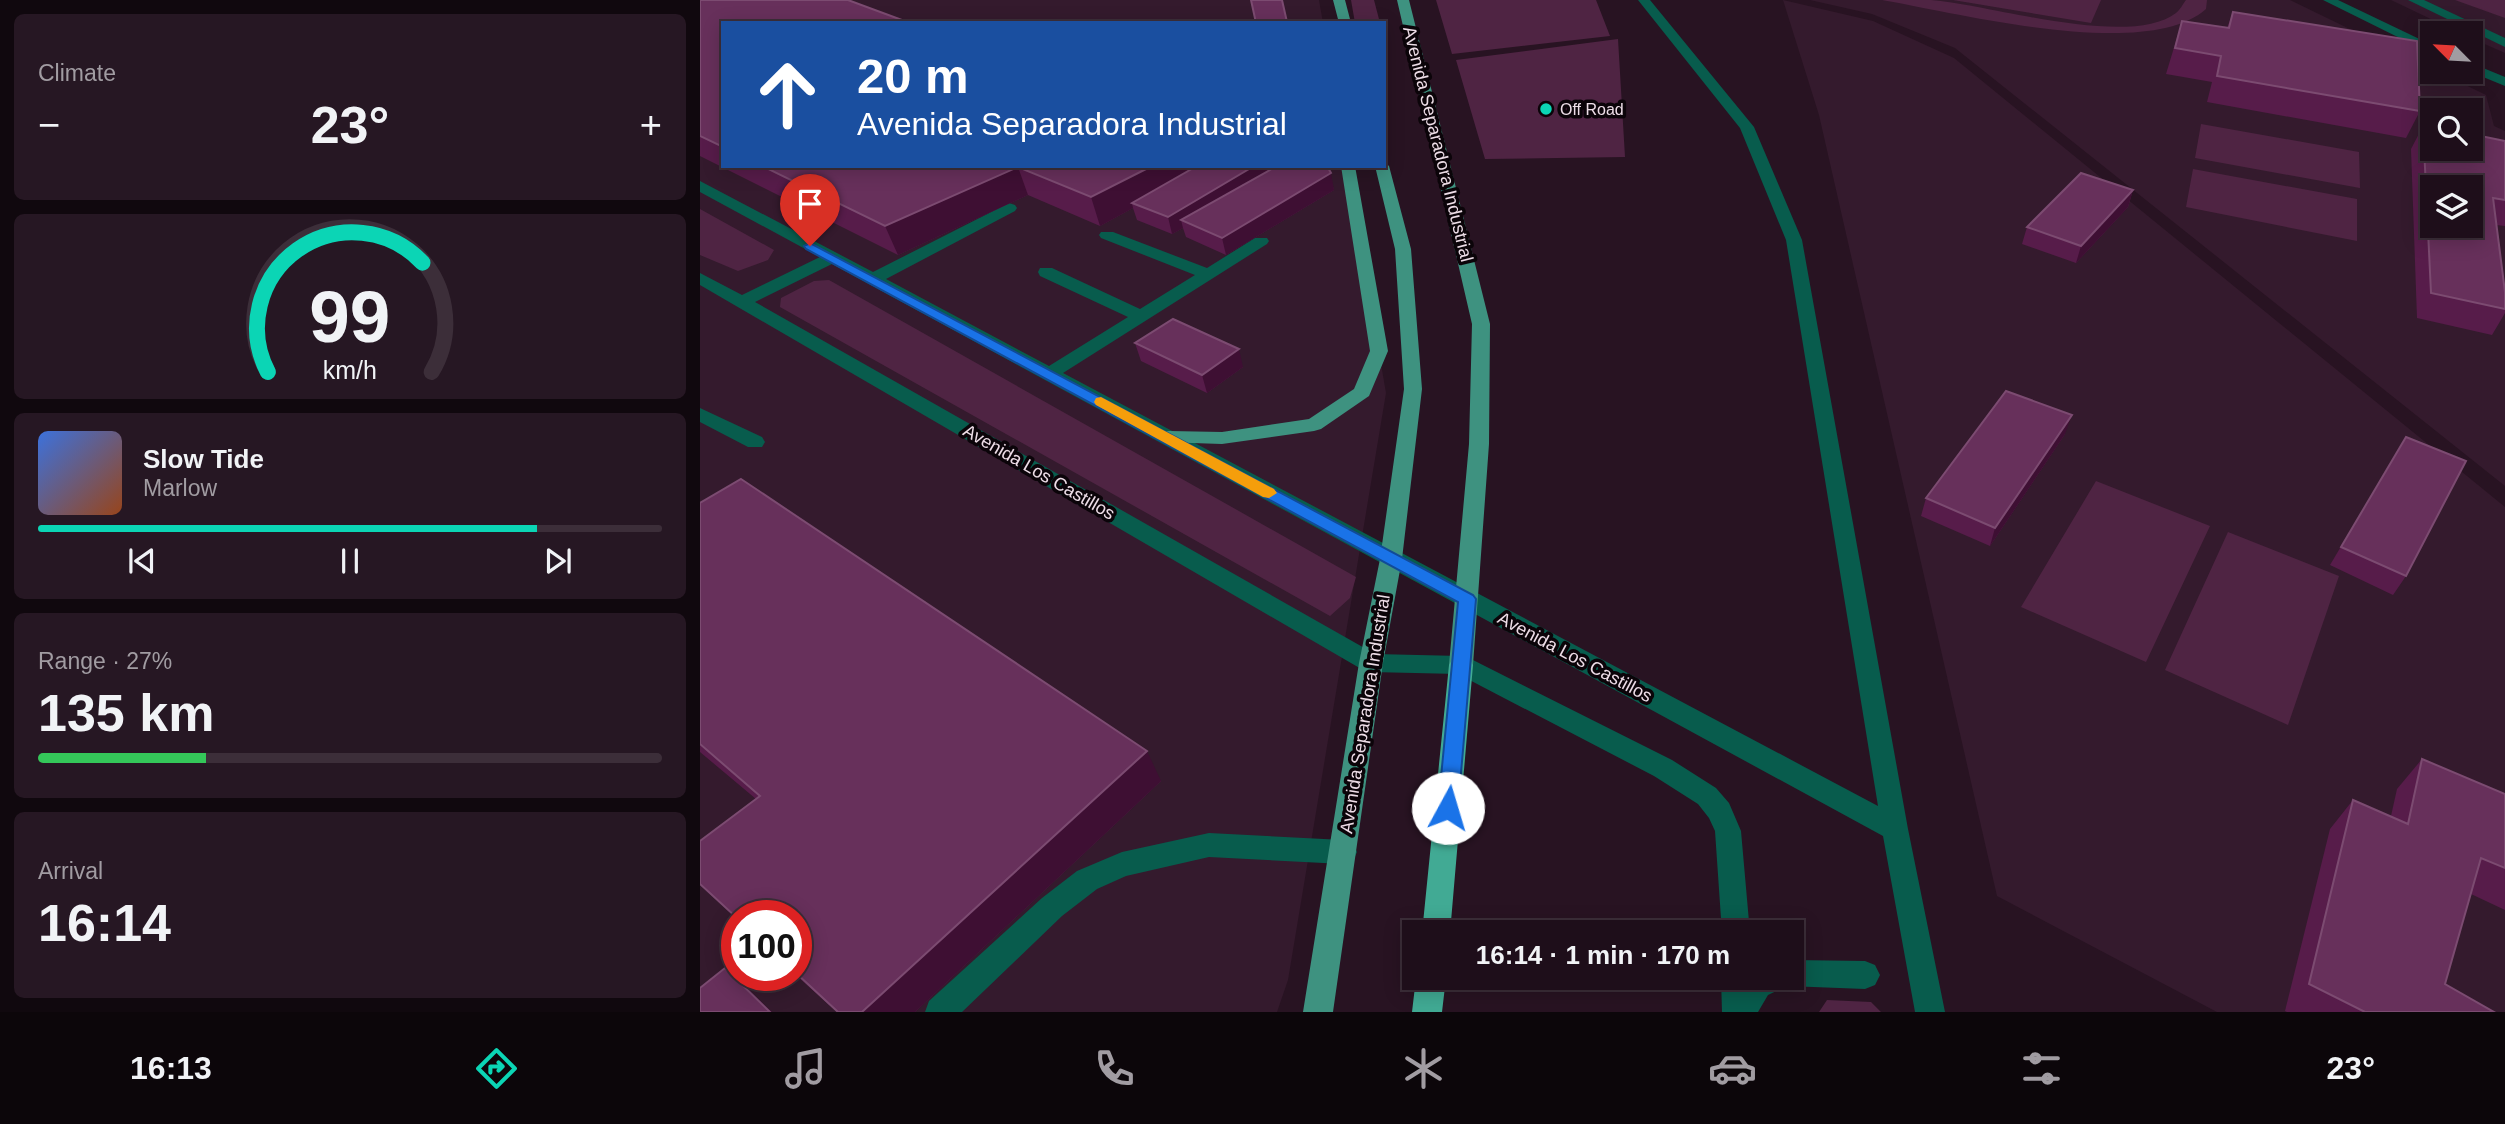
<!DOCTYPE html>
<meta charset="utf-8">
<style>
:root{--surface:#1e0e1a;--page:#261723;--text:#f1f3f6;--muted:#a19ca2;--line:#3c2e39;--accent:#0bd5b5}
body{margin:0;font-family:Helvetica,sans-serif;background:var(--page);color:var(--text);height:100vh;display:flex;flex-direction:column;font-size:26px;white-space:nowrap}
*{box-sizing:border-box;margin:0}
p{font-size:23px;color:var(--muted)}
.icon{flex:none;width:38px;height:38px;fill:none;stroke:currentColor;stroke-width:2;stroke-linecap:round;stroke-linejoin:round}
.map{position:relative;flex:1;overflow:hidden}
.drawer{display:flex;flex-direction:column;gap:14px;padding:14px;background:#10080e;width:700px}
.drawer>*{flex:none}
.banner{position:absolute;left:21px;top:21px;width:665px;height:147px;border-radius:0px;box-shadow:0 4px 18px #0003,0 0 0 2px var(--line);background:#1a4fa0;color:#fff;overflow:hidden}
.needle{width:46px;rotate:294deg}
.fabs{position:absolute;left:1720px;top:21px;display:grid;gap:14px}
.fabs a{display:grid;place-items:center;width:63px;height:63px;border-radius:0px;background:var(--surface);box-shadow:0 4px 18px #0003,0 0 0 2px var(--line);font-size:35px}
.speed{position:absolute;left:21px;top:900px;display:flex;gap:14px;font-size:35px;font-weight:700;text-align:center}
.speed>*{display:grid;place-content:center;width:91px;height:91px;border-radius:50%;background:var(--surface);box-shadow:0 4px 18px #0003,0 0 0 2px var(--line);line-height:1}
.speed .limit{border:10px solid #d22;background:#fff;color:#111}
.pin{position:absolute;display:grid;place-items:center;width:60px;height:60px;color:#fff;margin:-72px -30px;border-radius:50% 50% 50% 0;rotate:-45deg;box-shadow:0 0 7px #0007}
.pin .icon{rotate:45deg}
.me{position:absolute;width:77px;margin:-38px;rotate:6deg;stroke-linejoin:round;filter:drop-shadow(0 0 5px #0008)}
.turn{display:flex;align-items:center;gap:24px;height:147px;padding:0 21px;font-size:32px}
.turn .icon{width:91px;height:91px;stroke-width:2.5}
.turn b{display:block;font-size:49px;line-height:60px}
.big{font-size:52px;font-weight:800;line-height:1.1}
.drawer .widget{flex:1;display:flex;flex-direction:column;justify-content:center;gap:10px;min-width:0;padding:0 24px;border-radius:10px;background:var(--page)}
.drawer .dial{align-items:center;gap:0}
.dial svg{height:182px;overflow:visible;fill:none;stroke:var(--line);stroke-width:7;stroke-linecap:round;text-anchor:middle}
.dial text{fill:var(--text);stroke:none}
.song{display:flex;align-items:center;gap:21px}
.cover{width:84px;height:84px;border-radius:10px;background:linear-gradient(135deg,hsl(220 70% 55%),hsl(20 70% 35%))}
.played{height:7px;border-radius:4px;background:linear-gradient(90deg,var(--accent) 80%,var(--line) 80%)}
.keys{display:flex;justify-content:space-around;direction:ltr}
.heat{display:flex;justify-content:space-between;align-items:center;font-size:38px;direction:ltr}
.charge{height:10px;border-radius:5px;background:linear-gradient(90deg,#34c759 27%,var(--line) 0)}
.trip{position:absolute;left:702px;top:920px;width:402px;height:70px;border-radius:0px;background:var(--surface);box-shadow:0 4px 18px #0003,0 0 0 2px var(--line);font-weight:800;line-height:70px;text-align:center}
.tab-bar{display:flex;height:112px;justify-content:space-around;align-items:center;background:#0c060a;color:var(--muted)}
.tab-bar .icon{width:49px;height:49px}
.tab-bar .active{color:var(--accent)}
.tab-bar b{font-size:32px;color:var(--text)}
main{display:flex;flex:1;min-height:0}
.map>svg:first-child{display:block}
.built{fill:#341a2d;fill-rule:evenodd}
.green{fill:#4f2443}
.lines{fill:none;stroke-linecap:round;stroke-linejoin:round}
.minor{fill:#085c4d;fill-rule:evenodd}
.major{fill:#3e9280;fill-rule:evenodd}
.highway{fill:#41aa94;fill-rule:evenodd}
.wall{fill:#571c4a}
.shaded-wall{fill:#3e0f33}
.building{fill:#67305b;stroke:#7c4b71;stroke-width:2;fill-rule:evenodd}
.route{fill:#1a73e8;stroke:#114b97;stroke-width:2}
.slow{fill:#f59e0b}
.poi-dot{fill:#0bd5b5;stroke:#0b0409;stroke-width:2.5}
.labels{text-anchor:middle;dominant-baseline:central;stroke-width:7;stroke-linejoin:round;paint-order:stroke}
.far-poi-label{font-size:16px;fill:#eddde7;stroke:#0b0409;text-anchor:start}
.street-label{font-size:18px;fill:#eddde7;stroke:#0b0409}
</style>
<main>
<section class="drawer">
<div class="widget"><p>Climate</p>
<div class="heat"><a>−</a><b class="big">23°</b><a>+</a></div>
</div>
<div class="widget dial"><svg viewBox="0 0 100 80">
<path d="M14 69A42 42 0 1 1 86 69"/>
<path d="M14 69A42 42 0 0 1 82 21" stroke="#0bd5b5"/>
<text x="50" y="56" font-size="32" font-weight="700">99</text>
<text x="50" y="72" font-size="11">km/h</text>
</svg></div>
<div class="widget">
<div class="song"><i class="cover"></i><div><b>Slow Tide</b><p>Marlow</p></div></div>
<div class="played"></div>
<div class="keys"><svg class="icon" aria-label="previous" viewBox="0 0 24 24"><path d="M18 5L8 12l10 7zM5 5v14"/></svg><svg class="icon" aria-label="pause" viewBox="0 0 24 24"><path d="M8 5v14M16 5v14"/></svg><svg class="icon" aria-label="next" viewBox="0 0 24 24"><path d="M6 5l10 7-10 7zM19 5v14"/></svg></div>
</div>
<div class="widget"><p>Range · 27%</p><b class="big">135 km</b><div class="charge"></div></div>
<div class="widget"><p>Arrival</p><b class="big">16:14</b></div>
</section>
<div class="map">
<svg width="1805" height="1012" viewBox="0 0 1805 1012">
<rect width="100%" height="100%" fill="#281322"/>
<path class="built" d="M0 0H619L623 23H23V166H647L686 393 588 980 577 1012H0ZM37 915H96V975H37Z
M1083 0 1173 21 1254 58 1805 507V1012H1517L1297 896 1119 115Z
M1110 0H1590L1732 69V72H1739L1786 95 1794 126 1805 131V486L1255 48 1172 14ZM1732 110H1771V149H1732ZM1732 187H1771V226H1732Z
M1691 0H1805V53L1771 38V33H1760Z"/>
<path class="green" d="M651 0H674L680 23H655Z
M736 0H896L910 36 752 54Z
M1182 0C1198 0 1215 0 1231 0 1288 4 1429 49 1476 13 1480 10 1483 4 1486 0H1507L1506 9C1447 62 1258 13 1182 0Z
M1253 0H1401L1391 23Z
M1755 0H1805V18Z
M918 39 925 157 785 159 756 60Z
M1501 124 1659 152 1660 188 1495 158Z
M1493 169 1657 199V241L1486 207Z
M0 209 74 250 68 260 38 271 0 255Z
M129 280 656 577 650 598 630 616 80 307 81 298 114 281Z
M1396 481 1510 526 1446 662 1321 607Z
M1528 532 1639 576 1588 725 1465 670Z
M1127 1000 1171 1002 1181 1012H1119Z"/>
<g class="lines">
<path class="minor" d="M938 0H950L1054 127 1102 240 1208 829 1245 1012H1215L1183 836 132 264 55 302 675 654 761 656 769 658 972 760 1016 788 1029 803 1041 831 1050 933H1022L1015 831 1009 818 998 804 954 776 758 674 671 672 663 670 0 285V273L42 295 120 257 0 192V181L173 272 309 203 315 205 317 208 315 211 186 279 349 366 428 317 340 276 338 272 340 268H352L440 309 495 275 401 238 399 235 401 232H413L507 268 555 238H567L569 241 567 244 363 373 1178 806 1086 240 1040 128Z
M1623 0H1638L1732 45V54Z
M1708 0H1724L1805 38V47Z
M1771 63 1805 77V86L1771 72Z
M0 408 62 437 65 442 62 447H48L0 422Z
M509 833 643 840 653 843 657 852 653 861 643 864 509 857 426 876 397 889 362 916 262 1012H225L229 1001 342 898 377 871 422 852Z
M1092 960 1165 961 1175 965 1180 975 1175 985 1165 989 1087 986 1068 995 1058 1012H1022L1021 978H1092Z"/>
<path class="major" d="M633 0H645L651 23H639Z
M697 0H709L790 324 789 444 773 665 769 672 761 674 753 672 749 665 769 444 772 324Z
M684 162 689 166 711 249 722 389 702 559 683 663 633 1012H603L659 663 680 559 704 389 695 249 675 166H684Z
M641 166H655L688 351 669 396 621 429 614 431 522 444 462 442 459 437 462 432 469 431 522 432 609 419 654 389 670 351Z"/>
<path class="highway" d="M761 656 769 658 773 665 750 933H722L749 665 753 658Z
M716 978H746L742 1012H712Z"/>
</g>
<path class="wall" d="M0 0 23 23V166H627L634 190 526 255 486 237 483 228 472 234 437 220 433 208 400 226 328 195 198 255 0 156Z
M1533 12 1720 111 1706 138 1507 102 1512 82 1466 74 1482 21 1527 28Z
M1723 126 1805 141V226L1796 225 1805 292V313L1792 335 1717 318 1711 149Z
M1433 190 1428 207 1376 263 1322 244 1327 227Z
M435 343 543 367 507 393 441 361Z
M1365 434 1290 546 1221 516 1226 498Z
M1706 437V576L1693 595 1630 565Z
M0 503 461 781 215 1012H137L96 975V915H37V919L0 885V841L56 799 0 752Z
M1722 759 1805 794V910L1771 894 1745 984 1794 1012H1587L1585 1011 1630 829 1653 800 1691 816 1697 789Z"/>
<path class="shaded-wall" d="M452 166H513L432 203 433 208 400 226 391 197Z
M554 166H585L481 220 483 228 472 234 468 217Z
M318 167 328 195 198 255 185 226Z
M631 173 634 190 526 255 522 238Z
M1433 190 1428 207 1376 263 1381 246Z
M539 349 543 367 507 393 502 375Z
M1372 415 1365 434 1290 546 1295 528Z
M447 751 461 781 215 1012H162Z
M25 968 49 990 72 1012H70Z"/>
<path class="building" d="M0 0H148L210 23H23V147L0 136Z
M551 0H582L587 22 556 23Z
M1533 12 1717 41 1720 111 1517 76 1521 56 1475 48 1482 21 1529 28Z
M1723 126 1732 128V149H1771V134L1805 141V200L1793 198 1805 292V309L1731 293ZM1732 187H1771V226H1732Z
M62 166H452L391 197 318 167 185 226Z
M497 166H554L468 217 432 203Z
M577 166H627L631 173 522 238 481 220Z
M1381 173 1433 190 1381 246 1327 227Z
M473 319 539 349 502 375 435 343Z
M1306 391 1372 415 1295 528 1226 498Z
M1706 437 1766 461 1706 576 1641 547Z
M41 479 447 751 162 1012H138L96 973V915H37V918L0 884V841L60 796 0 744V503Z
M1722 759 1805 794V868L1781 858 1745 984 1794 1012H1665L1609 984 1653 800 1708 824Z
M25 968 70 1012H0V988Z"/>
<path class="route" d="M110 243 773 595 776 599 758 808 755 814 748 816 741 814 738 808 758 602 106 249 104 246Z"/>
<path class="slow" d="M401 397 574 489 577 493 569 498 563 497 396 405 394 402 396 398Z"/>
<circle class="poi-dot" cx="846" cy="109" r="7"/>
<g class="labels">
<g class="far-poi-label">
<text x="860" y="109">Off Road</text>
</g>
<g class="street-label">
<text transform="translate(738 144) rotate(76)">Avenida Separadora Industrial</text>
<text transform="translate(339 472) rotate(30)">Avenida Los Castillos</text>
<text transform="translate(875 657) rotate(28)">Avenida Los Castillos</text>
<text transform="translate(665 714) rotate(-81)">Avenida Separadora Industrial</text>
</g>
</g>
</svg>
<div class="fabs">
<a><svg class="needle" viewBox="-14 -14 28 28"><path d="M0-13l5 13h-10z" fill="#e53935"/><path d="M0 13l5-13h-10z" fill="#a19ca2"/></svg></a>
<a><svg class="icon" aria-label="search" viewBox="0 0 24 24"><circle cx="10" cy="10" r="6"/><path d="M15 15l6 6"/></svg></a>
<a><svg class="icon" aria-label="layers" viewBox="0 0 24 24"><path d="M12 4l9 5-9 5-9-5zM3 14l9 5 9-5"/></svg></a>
</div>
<div class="speed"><div class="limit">100</div></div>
<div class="pin" style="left:110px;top:246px;background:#d93025"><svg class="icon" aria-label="arrive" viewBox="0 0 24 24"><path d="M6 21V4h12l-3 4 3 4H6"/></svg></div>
<svg class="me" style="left:748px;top:808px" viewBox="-20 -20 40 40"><circle r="19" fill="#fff"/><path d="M0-13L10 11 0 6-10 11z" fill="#1a73e8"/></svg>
<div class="trip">16:14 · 1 min · 170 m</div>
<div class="banner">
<div class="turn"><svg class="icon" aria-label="ahead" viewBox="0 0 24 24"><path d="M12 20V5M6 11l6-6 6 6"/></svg><div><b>20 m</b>Avenida Separadora Industrial</div></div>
</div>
</div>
</main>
<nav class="tab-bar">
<b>16:13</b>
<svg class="icon active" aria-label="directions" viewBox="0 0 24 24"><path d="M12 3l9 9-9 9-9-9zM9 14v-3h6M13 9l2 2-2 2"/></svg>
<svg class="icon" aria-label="music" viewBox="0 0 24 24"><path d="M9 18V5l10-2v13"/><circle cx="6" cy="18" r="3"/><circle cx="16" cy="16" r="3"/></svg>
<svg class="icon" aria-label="phone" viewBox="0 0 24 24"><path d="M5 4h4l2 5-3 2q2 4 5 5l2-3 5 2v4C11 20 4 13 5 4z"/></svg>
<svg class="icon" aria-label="climate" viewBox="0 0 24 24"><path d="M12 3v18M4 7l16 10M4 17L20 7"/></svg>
<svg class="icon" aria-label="car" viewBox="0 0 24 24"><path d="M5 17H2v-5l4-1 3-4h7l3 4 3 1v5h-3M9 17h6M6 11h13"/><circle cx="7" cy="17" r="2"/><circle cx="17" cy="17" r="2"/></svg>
<svg class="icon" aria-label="filters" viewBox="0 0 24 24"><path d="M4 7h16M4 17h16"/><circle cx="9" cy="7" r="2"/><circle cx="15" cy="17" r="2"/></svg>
<b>23°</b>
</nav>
